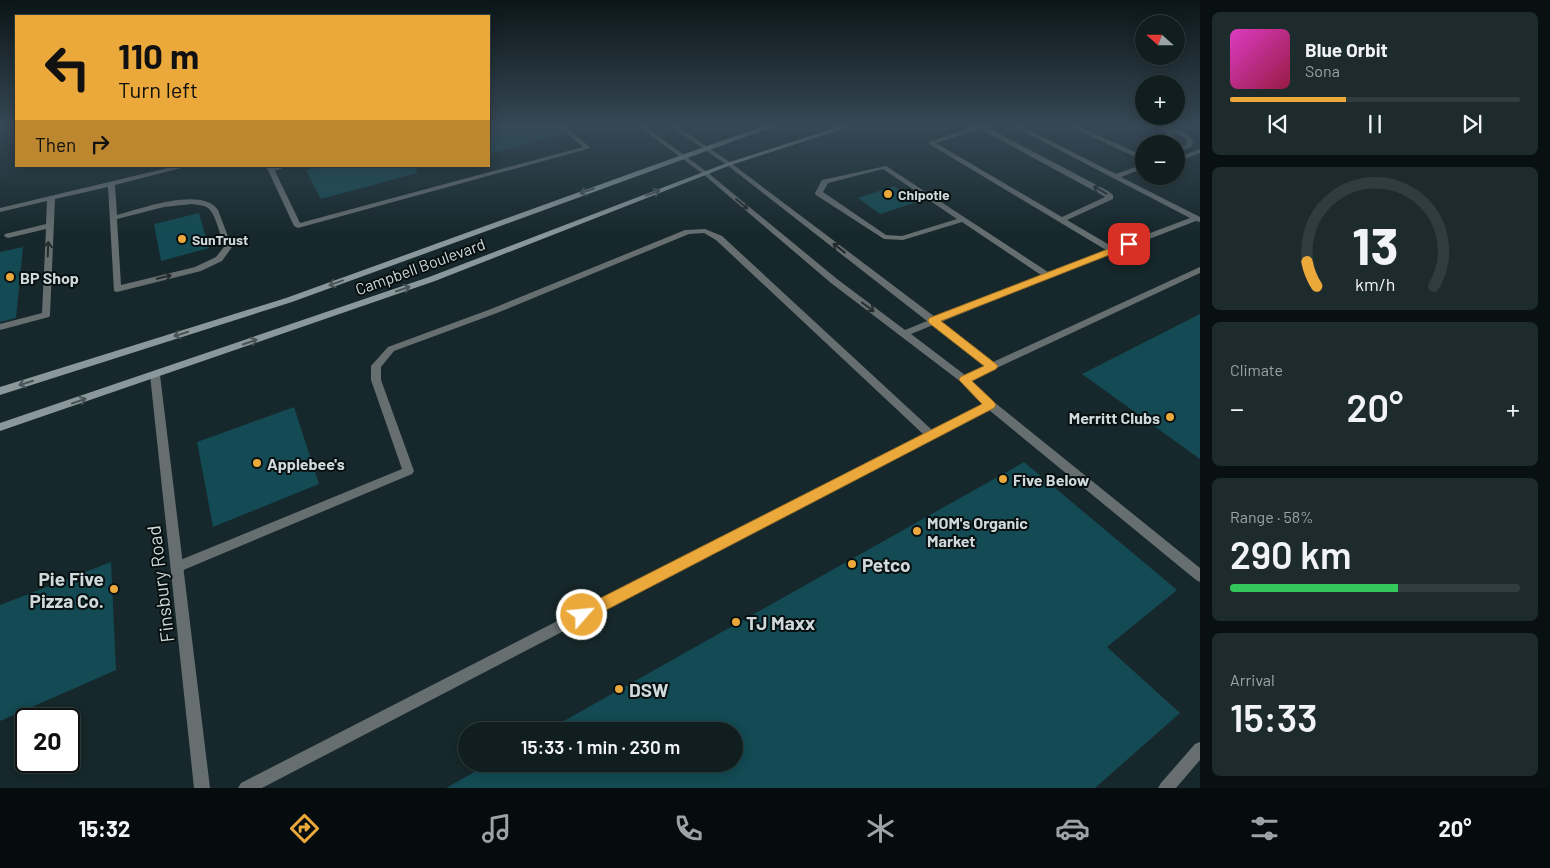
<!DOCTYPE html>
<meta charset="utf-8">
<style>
:root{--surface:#101e20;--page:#1e2b2d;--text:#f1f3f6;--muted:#9ca2a5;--line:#303c3e;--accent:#eca93b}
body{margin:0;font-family:Barlow,sans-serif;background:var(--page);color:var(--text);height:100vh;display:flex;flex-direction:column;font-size:19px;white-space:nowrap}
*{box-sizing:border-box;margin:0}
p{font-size:16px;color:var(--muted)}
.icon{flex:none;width:28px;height:28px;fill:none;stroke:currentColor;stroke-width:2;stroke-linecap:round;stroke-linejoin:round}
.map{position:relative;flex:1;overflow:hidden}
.details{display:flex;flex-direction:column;gap:12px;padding:12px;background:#091012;width:350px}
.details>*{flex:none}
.banner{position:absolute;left:15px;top:15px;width:475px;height:152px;border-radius:0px;box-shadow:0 2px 12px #0003,0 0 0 1px var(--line);background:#eca93b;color:#111;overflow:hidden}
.needle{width:32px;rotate:291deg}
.controls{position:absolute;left:1135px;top:15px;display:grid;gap:10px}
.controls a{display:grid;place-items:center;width:50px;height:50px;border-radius:50%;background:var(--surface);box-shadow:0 2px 12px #0003,0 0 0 1px var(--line);font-size:25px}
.speed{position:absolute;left:15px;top:708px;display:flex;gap:10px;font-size:25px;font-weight:700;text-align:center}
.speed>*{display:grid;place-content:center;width:65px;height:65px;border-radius:50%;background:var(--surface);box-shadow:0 2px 12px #0003,0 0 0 1px var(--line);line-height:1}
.speed .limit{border:2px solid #111;border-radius:8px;background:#fff;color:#111}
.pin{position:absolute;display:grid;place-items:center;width:42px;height:42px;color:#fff;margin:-21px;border-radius:10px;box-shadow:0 2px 8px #0006}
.me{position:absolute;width:55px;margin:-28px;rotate:63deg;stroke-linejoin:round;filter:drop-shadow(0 0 4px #0008)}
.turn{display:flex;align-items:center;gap:18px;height:105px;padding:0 20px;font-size:22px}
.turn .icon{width:65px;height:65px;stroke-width:2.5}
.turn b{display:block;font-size:35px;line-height:42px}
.then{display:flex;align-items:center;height:48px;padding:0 20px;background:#0003;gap:10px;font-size:19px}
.big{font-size:38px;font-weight:600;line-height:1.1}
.details .widget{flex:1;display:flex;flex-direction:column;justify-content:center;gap:8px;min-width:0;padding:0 18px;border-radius:8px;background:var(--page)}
.details .dial{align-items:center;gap:0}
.dial svg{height:130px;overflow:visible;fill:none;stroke:var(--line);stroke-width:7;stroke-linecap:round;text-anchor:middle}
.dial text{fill:var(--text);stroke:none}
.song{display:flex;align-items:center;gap:15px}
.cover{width:60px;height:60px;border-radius:8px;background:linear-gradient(135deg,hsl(310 70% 55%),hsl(340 70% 35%))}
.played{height:5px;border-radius:2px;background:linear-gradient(90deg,var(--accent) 40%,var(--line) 40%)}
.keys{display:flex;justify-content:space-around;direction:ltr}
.heat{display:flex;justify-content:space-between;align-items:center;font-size:28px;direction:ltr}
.charge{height:8px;border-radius:4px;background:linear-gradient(90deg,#34c759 58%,var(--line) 0)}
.trip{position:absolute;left:458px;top:722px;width:285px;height:50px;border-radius:25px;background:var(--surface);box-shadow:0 2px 12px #0003,0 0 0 1px var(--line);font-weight:600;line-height:50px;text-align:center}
.tab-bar{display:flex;height:80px;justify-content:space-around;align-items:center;background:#060c0d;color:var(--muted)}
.tab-bar .icon{width:35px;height:35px}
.tab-bar .selected{color:var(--accent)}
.tab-bar b{font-size:22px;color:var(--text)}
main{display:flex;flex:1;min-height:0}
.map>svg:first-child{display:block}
.building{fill:#134a53}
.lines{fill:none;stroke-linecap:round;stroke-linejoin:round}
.service{fill:#666e70;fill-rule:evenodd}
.minor{fill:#666e70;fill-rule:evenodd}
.secondary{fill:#8a989b;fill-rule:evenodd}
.oneway{stroke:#242c2d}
.oneway2{stroke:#495456}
.route{fill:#eca93b;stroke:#996e26}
.poi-dot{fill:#eca93b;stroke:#080f10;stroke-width:2}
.labels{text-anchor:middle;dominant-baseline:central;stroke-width:4;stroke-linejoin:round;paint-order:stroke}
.far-poi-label{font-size:14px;font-weight:bold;fill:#cfd9db;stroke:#080f10;text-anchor:start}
.street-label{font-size:16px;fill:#cfd9db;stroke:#080f10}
.poi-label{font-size:16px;font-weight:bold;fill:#cfd9db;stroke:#080f10;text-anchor:start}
.near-poi-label{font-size:19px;font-weight:bold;fill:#cfd9db;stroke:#080f10;text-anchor:start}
.near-street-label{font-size:19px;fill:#cfd9db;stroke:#080f10}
</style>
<main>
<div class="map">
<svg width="1200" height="788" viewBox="0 0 1200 788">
<rect width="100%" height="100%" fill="#16282b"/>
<path class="building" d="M489 126H556L565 134 489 154Z
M322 166H416L417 173 321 199 306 170Z
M894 186 917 202 880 214 858 198Z
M199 213 209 248 161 261 154 224Z
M23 247 16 318 0 322V252Z
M1200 314V459L1082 374Z
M294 407 319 484 213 527 197 442Z
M1024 462 1177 590 1107 647 1180 713 1095 788H446L489 764H734V731H546Z
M111 562 116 670 0 721V605Z"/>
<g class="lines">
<path class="service" d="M558 126H565L591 148 298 228 294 226 266 166H288L275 171 300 223 583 147Z
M638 126H645L707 172 837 279 905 330 927 321 727 165 670 126H677L731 163 935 317 1041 275 962 222 903 240 884 239 816 195 815 193 822 180 886 166 1048 272 1106 250 929 144V142L975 126H985L1108 191 1113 195V199L1067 220 1113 247 1190 218 1013 126H1021L1116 174 1144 164V168L1121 177 1200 217V222L1196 221 1050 277 941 322 993 362 1200 267V273L971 380 994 402 1200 568V582L1196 580 989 410 262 788H238L241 783 923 434 716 240 704 233 689 234 497 313 394 351 381 367V380L414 471 412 474 181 571 177 573 173 571 171 567 173 563 402 469 371 380V366L388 347 491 309 685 230 705 229 722 236 932 430 983 404 961 382 831 283 703 174ZM980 129 1102 195 1105 197 1062 217 936 143ZM883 169 957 219 902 236 886 235 823 192 828 183ZM933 325 985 365 965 375 911 334Z
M1069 126H1077L1144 156V161Z
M1160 126C1172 126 1186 131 1193 141L1192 146 1176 154V149L1186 145 1187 141 1184 137 1172 132 1174 138 1170 144H1163L1168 138 1163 129Z
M1196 126H1200V128L1197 127Z
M1200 149V153L1176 162V158Z
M176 166H189L115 185 117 215C140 209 202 186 218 210L232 247 222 261 201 271 117 292 114 291 108 187 55 199 50 315 49 317 0 330V324L42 313 46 229 8 238 4 236 5 234 46 224 47 201 0 212V208ZM192 204C198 205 204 205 208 208 216 214 221 238 224 247L216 257 195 267 121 285 117 219 164 207Z
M1200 742V760L1176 788H1158L1161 783 1195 744Z"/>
<path class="minor" d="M155 371 160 375 210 788H194L150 375Z"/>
<path class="secondary" d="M765 126H775L292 302 0 395V387L286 298 704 147Z
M841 126H851L731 165 435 281 0 431V423L429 277 727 163Z"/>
</g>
<defs><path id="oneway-shaft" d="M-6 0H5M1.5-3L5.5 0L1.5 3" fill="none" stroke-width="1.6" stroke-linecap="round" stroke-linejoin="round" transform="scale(1.25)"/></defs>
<g class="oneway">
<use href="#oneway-shaft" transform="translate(1100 190) rotate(-150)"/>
<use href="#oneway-shaft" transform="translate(742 204) rotate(40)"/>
<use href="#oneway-shaft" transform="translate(839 248) rotate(-142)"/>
<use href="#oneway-shaft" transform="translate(48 249) rotate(-88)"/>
<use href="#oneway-shaft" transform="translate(164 277) rotate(-14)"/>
<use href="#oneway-shaft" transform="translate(868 307) rotate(37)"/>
</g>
<g class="oneway2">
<use href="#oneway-shaft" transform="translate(587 191) rotate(160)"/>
<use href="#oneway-shaft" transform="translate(653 193) rotate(-21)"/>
<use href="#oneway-shaft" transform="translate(336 283) rotate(160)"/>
<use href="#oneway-shaft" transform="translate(403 289) rotate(-19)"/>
<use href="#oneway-shaft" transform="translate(181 334) rotate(162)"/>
<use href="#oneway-shaft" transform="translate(250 342) rotate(-19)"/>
<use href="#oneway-shaft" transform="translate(26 383) rotate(162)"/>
<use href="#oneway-shaft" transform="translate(79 401) rotate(-19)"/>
</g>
<linearGradient id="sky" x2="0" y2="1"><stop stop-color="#0c1618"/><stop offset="0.53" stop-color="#364855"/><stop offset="1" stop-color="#364855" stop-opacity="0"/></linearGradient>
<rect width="1200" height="236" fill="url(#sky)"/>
<path class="route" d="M1129 241 1134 244 1132 246 941 321 996 364 998 366 996 369 972 381 994 402 996 405 994 408 587 620 582 622 577 620 575 615 577 610 982 404 959 380 960 377 984 366 929 323 928 321 929 318Z"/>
<g class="poi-dot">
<circle cx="888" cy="194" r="5"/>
<circle cx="182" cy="239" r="5"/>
<circle cx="10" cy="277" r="5"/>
<circle cx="1170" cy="417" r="5"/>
<circle cx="257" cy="463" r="5"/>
<circle cx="1003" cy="479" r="5"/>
<circle cx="917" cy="531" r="5"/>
<circle cx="852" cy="564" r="5"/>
<circle cx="114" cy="589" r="5"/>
<circle cx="736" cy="622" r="5"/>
<circle cx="619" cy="689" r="5"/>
</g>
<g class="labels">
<g class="far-poi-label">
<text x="898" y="194">Chipotle</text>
<text x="192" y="239">SunTrust</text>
</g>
<g class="street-label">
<text transform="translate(420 266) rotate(-20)">Campbell Boulevard</text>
</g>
<g class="poi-label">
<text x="20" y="277">BP Shop</text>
<text x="1160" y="417" text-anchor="end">Merritt Clubs</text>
<text x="267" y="463">Applebee's</text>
<text x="1013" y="479">Five Below</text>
<text x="927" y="522">MOM's Organic<tspan x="927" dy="18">Market</tspan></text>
</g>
<g class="near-poi-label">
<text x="862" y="564">Petco</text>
<text x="104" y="578" text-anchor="end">Pie Five<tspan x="104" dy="22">Pizza Co.</tspan></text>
<text x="746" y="622">TJ Maxx</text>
<text x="629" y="689">DSW</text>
</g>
<g class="near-street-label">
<text transform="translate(160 584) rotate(-97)">Finsbury Road</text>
</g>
</g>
</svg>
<div class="controls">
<a><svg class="needle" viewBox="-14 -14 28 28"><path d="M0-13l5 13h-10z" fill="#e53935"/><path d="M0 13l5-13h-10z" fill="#9ca2a5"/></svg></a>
<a>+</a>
<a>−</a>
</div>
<div class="speed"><div class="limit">20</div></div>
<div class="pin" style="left:1129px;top:244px;background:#d93025"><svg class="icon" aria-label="arrive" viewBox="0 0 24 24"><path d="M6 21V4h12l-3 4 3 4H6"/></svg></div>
<svg class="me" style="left:582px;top:615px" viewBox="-20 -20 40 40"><circle r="17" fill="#eca93b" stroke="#fff" stroke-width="3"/><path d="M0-11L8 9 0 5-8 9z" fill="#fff"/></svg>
<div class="trip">15:33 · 1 min · 230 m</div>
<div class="banner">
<div class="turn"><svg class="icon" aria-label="left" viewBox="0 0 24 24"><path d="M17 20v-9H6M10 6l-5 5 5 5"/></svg><div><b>110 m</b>Turn left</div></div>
<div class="then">Then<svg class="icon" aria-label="right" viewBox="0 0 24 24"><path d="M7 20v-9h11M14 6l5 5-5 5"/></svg></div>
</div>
</div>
<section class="details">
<div class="widget">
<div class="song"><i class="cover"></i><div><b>Blue Orbit</b><p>Sona</p></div></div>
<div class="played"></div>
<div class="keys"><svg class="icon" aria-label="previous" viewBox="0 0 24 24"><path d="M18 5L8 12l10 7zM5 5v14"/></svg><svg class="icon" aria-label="pause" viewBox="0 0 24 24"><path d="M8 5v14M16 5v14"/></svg><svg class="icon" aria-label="next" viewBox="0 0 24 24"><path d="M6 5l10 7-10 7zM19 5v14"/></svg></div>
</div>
<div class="widget dial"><svg viewBox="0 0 100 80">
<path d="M14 69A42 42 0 1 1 86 69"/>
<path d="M14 69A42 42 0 0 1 8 54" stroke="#eca93b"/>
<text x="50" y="56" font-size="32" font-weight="700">13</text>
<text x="50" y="72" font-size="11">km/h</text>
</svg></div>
<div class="widget"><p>Climate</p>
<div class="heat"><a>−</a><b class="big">20°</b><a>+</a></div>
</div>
<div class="widget"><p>Range · 58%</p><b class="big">290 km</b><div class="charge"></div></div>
<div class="widget"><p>Arrival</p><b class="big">15:33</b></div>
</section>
</main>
<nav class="tab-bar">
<b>15:32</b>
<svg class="icon selected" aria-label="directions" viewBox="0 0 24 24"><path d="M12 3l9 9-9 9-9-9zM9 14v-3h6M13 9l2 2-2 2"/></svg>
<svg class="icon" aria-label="music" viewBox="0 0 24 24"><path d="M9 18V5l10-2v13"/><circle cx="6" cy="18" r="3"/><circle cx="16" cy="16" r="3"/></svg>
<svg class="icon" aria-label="phone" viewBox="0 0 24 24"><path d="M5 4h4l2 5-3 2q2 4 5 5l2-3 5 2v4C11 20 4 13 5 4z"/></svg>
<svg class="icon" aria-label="climate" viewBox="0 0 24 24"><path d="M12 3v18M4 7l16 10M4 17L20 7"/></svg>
<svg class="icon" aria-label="car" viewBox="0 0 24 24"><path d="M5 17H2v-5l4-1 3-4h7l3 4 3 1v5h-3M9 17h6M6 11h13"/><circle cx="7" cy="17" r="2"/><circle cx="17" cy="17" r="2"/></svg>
<svg class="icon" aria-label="filters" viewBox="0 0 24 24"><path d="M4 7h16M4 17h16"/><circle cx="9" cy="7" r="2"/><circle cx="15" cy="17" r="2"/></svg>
<b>20°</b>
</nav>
